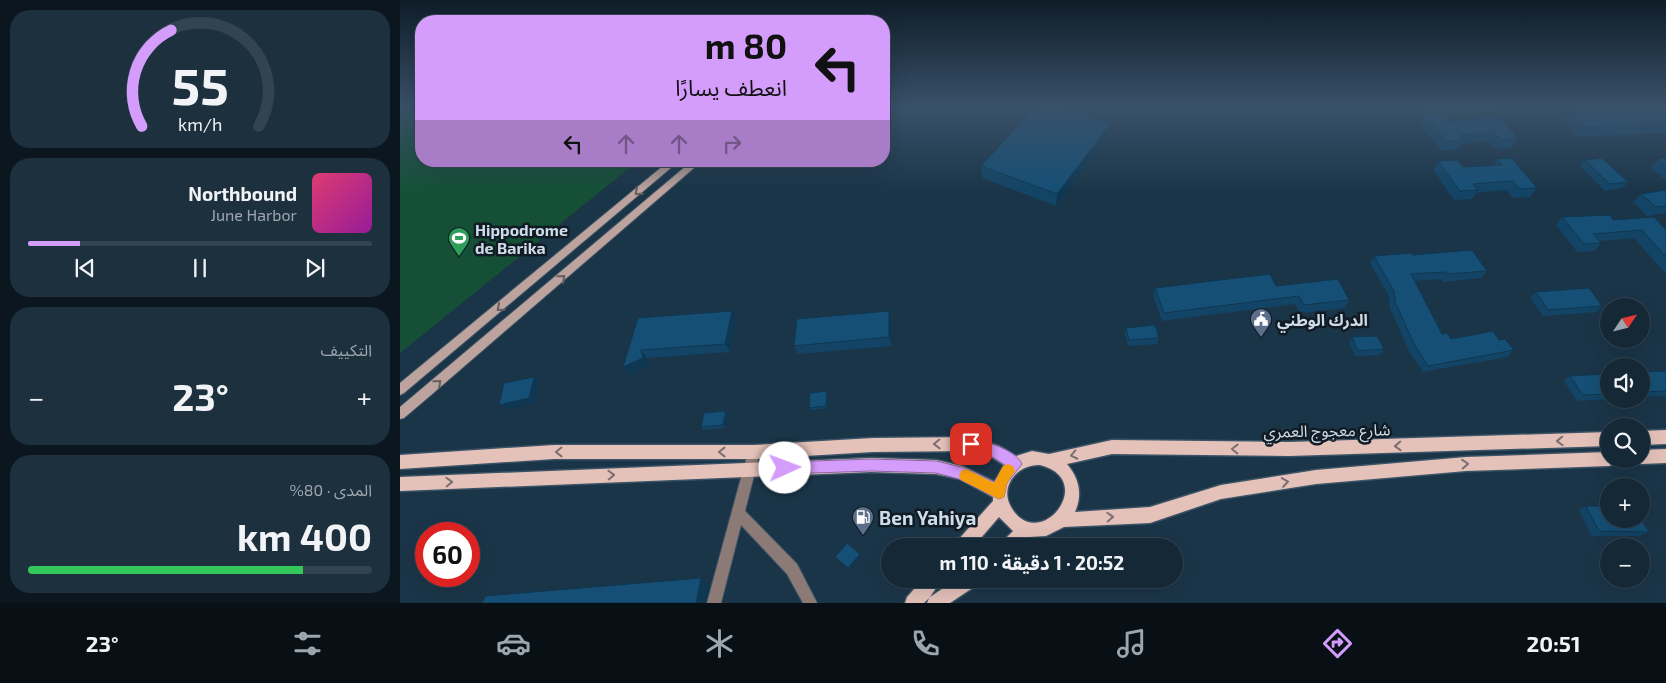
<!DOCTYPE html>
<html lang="ar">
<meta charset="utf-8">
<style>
:root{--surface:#142836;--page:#1d303e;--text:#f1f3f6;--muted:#9da6ad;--line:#334451;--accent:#d49cfb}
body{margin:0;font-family:"Exo 2","Noto Sans Arabic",sans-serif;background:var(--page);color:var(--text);direction:rtl;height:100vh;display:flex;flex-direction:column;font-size:19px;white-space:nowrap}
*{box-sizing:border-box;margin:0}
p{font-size:16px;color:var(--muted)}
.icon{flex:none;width:28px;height:28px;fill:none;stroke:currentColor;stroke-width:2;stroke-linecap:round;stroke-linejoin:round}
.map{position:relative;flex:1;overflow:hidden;direction:ltr}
.details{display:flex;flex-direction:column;gap:10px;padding:10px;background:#0b161e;width:400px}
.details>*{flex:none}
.guide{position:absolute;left:15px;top:15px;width:475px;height:152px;border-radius:20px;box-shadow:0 5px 20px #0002,0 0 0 1px var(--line);direction:rtl;background:#d49cfb;color:#111;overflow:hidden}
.needle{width:32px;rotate:55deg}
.buttons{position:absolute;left:1200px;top:298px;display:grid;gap:10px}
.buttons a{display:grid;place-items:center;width:50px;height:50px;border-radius:50%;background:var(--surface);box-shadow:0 5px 20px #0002,0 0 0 1px var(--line);font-size:25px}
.speed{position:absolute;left:15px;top:522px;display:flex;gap:10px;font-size:25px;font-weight:700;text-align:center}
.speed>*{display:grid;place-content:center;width:65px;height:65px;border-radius:50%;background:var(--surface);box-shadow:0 5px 20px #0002,0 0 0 1px var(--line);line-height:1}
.speed .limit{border:8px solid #d22;background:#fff;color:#111}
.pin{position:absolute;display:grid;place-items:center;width:42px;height:42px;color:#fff;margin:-21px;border-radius:10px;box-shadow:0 2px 8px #0006}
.me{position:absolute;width:55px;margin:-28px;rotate:88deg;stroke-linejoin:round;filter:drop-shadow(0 0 4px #0008)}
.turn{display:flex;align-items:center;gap:18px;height:105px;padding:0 20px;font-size:22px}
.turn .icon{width:65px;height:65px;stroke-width:2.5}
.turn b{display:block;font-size:35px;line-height:42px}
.lanes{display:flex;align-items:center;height:48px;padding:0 20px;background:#0003;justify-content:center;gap:25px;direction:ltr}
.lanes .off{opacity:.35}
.big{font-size:38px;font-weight:700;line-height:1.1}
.details .tile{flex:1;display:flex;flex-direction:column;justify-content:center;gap:8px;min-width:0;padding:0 18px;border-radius:20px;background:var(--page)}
.details .dial{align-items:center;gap:0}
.dial svg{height:130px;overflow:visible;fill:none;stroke:var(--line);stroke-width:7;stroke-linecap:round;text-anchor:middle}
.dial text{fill:var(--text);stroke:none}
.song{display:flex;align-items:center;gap:15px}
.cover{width:60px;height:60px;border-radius:8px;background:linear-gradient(135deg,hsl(340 70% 55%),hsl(300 70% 35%))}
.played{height:5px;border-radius:2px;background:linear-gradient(90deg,var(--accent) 15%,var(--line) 15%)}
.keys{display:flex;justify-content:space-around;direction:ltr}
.heat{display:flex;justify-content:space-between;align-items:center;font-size:28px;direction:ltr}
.charge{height:8px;border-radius:4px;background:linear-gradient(90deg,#34c759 80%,var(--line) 0)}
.trip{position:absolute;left:481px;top:538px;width:302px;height:50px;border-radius:25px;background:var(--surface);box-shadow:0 5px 20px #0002,0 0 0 1px var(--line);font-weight:700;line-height:50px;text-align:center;direction:rtl}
.tabs{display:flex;height:80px;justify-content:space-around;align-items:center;background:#081016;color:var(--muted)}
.tabs .icon{width:35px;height:35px}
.tabs .active{color:var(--accent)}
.tabs b{font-size:22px;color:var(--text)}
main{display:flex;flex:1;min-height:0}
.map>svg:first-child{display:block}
.green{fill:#155036}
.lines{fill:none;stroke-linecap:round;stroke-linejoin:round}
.street-casing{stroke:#3b5365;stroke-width:2}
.secondary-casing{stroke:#3b5365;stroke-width:2}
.primary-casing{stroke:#3b5365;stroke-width:3}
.street{fill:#8b7a76;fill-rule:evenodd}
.secondary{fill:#bda39d;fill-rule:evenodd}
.primary{fill:#e4c2ba;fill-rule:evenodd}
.wall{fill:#134465}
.shaded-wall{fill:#0f3752}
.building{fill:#164f75;stroke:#0f3752}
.oneway{stroke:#665f60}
.oneway2{stroke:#7a6e6f}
.route{fill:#d49cfb;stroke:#8a65a3}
.slow{fill:#f59e0b}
.labels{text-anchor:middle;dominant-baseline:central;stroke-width:5;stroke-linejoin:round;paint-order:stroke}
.poi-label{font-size:16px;font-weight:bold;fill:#cddce8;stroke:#101b24;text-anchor:start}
.street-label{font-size:16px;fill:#cddce8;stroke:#101b24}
.near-poi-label{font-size:19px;font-weight:bold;fill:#cddce8;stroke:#101b24;text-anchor:start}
</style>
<main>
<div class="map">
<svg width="1266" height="603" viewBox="0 0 1266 603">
<rect width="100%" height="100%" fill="#1b3548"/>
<path class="green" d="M0 107H21V161H238L0 353Z
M1016 107H1100L1107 116 1024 119Z"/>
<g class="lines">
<g class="street-casing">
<path id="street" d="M354 447 358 448 360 452 345 511 397 564 417 603H403L387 574 341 525 321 603H307L348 452 350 448Z"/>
</g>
<g class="secondary-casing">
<path id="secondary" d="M269 161H279L4 393 0 395V383Z
M292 161H302L31 395 4 418 0 419V407Z"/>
</g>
<g class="primary-casing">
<path id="primary" d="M1266 430V444L1241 445V431Z
M1209 432V446L889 456 712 454 667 464C679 478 683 494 675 512L750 507 821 485 916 470 1066 457 1209 452V459H1216L1214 464 1209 466 1066 471 916 484 821 499 750 523 664 527 646 536 629 537 620 546H602L604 540 613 531 599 517 574 546H556L558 540 593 501V497L560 479 536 474 471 472 0 491V477L471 458 536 460 562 466 595 482 604 465 590 456 571 451 473 452 354 459H154L0 469V455L154 445H354L473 438 571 437 599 446 616 456 632 451 649 454 712 440 889 442ZM640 465C699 480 639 555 611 507 599 486 618 464 640 465Z
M1266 449V463L1241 464 1236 462 1234 459H1241V450Z
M523 579H542L530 597 557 579H579L577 585 550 603H527L529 598 524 603H505L507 597Z"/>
</g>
<use href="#street" class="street"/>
<use href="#secondary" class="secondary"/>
<use href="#primary" class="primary"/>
</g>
<path class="wall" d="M1150 107H1266V133L1178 137Z
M1025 115 1048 121 1118 138 1112 148 1095 149 1088 141 1061 144 1058 149 1041 151 1020 124Z
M709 135 656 206 582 178 581 166Z
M1266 158V181L1250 168 1258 159Z
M1097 159 1137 188 1130 197 1113 198 1106 190 1076 193 1072 199 1054 200 1033 170 1038 161 1063 167 1093 166Z
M1185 160 1228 182 1223 188 1205 191 1180 166Z
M1266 190V213L1247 216 1233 202 1241 194Z
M1162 217 1213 220 1266 230V274L1234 238 1199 241 1201 243 1194 251 1177 252 1156 225Z
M1013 255 1087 271 1081 278 1043 282 1041 279 1015 281 1042 334 1051 339 1099 340 1114 350 1107 357 1023 372 1009 351 989 306 990 305 988 300 990 298 970 263 974 256Z
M876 286 949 300 945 308 900 313 895 304 762 321 753 296 755 288Z
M1136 292 1202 306 1196 312 1143 316 1130 298Z
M489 311 492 320V346L398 354 394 346Z
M238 318 337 319 330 352 247 358 250 366 229 375 223 367Z
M726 328 759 338 757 344 728 346 725 333Z
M952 337 984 349 980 355 955 356 949 343Z
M1266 371V396L1241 397V372Z
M1209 374V399H1212L1177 401 1164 381 1170 376Z
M428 394V408L411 410 409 408Z
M328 414 325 428 303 430 301 427Z
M1186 506 1249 532 1240 536H1192L1179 510Z"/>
<path class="shaded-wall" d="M711 123 709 135 656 206 657 194Z
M332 311 337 319 330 352 325 344Z
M489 311 492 320V346L489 337Z
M241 350 247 358 250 366 229 375 223 367Z
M134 377 140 382 135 404 106 410 99 405Z
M427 391 428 394V408L426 406Z
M326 411 328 414 325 428 323 425Z
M460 554 461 556 449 570 448 568Z
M301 578 310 586 306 603H296Z"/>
<path class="building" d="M635 107H659L711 123 657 194 581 166Z
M1166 107H1266V124L1185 127Z
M1042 113 1048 121 1098 117 1118 138 1101 140 1094 132 1059 135 1063 140 1047 142 1025 115Z
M1112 158 1137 188 1119 189 1113 181 1073 184 1078 190 1060 191 1038 161 1057 160 1063 167 1102 165 1097 159Z
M1202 158 1228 182 1210 184 1185 160Z
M1266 158V166L1258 159Z
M1266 190V206L1256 207 1241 194Z
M1210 215 1213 220 1254 217 1266 230V257L1242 230 1193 234 1201 243 1184 244 1162 217Z
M1072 250 1087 271 1048 274 1046 272 1011 274 1042 334 1047 333 1051 339 1093 331 1099 340 1105 339 1114 350 1028 366 1014 344 994 299H996L993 293H995L974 256 1011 253 1013 255Z
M870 274 876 286 938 279 949 300 904 305 899 296 764 313 755 288Z
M1189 288 1202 306 1148 310 1136 292Z
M332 311 325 344 241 350 243 358 223 367 238 318Z
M489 311V337L394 346 397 319Z
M755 325 759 338 729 340 726 328Z
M977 336 984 349 958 351 952 337Z
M1266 371V391L1241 392V372Z
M1209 374V394L1183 395 1170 376Z
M134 377 129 398 99 405 104 383Z
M427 391 426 406 409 408 410 393Z
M326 411 323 425 301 427 304 413Z
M1186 506H1209V519H1241L1249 532 1199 531Z
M447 543 460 554 448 568 435 557Z
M301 578 296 603H82L85 596Z"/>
<defs><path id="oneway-chevron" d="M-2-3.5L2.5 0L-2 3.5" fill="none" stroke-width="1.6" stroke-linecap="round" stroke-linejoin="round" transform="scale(1.25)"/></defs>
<g class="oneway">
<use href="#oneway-chevron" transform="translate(238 192) rotate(140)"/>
<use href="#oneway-chevron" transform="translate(162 278) rotate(-41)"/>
<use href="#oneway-chevron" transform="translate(100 308) rotate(140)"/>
<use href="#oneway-chevron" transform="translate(38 383) rotate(-41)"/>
</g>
<g class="oneway2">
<use href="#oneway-chevron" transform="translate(1160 441) rotate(178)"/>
<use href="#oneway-chevron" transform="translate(537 444) rotate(179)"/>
<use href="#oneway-chevron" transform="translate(998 446) rotate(178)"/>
<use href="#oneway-chevron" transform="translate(835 449) rotate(-179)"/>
<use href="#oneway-chevron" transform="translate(159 452) rotate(179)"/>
<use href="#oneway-chevron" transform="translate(322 452) rotate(180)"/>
<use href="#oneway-chevron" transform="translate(674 455) rotate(168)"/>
<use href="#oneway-chevron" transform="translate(1065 464) rotate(-4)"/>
<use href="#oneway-chevron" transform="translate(211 475) rotate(-2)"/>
<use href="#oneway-chevron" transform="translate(49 482) rotate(-2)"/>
<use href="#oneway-chevron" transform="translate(885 482) rotate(-9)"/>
<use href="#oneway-chevron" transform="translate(710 517) rotate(-3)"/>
</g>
<linearGradient id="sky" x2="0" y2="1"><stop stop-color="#0f1d28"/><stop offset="0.56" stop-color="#39516a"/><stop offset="1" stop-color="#39516a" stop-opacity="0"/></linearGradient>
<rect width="1266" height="191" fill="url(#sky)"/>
<path class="route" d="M571 438C586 442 615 449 622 464L607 483 604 497 599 499 559 479 536 473 471 471 385 474 380 472 378 468 380 464 385 462 471 459 536 461 562 467 594 482 605 465 591 456 566 448 564 444 566 440Z"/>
<path class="slow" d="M608 464 613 466 615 471 607 483 604 497 599 499 561 480 559 476 561 471 566 469 594 483 603 466Z"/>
<defs>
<g id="stadium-pin" transform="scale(1.125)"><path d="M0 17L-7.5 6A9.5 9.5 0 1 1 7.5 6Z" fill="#2e9e5b" stroke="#101b24"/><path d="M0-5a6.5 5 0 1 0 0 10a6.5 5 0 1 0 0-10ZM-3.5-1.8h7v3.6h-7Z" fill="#fff"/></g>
<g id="civic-pin" transform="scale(1.125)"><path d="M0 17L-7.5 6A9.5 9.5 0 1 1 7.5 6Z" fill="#5c6f8a" stroke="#101b24"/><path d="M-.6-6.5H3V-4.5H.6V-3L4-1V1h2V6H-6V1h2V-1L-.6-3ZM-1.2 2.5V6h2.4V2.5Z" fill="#fff"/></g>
<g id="fuel-pin" transform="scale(1.125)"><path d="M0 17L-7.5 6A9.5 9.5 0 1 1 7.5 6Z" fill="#5c6f8a" stroke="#101b24"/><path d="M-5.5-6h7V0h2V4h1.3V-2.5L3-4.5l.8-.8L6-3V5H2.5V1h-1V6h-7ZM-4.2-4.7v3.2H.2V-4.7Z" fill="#fff"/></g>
</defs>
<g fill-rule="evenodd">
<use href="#stadium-pin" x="59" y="238"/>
<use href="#civic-pin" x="861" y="319"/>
<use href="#fuel-pin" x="463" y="517"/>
</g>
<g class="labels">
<g class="poi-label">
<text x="75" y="229">Hippodrome<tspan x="75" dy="18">de Barika</tspan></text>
<text x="877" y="319">الدرك الوطني</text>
</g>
<g class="street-label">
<text transform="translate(927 430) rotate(-1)">شارع معجوج العمري</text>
</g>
<g class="near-poi-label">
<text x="479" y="517">Ben Yahiya</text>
</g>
</g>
</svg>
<div class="buttons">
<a><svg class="needle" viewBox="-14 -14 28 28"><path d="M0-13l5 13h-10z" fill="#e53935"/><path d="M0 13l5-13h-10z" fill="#9da6ad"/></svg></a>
<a><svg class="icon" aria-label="sound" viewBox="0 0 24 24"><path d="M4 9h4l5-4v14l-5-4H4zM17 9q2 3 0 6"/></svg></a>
<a><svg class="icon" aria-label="search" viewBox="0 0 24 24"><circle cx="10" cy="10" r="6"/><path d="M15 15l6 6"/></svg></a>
<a>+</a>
<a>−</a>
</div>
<div class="speed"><div class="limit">60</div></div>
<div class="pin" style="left:571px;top:444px;background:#d93025"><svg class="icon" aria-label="arrive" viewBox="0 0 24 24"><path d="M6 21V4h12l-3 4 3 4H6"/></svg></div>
<svg class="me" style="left:385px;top:468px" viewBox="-20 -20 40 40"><circle r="19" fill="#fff"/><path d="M0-13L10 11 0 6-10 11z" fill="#d49cfb"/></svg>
<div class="trip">20:52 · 1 دقيقة · 110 m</div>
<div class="guide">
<div class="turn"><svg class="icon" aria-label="left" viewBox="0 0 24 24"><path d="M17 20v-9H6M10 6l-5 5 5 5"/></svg><div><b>80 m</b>انعطف يسارًا</div></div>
<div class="lanes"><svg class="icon" aria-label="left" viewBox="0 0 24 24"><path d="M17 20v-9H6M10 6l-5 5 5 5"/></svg><svg class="icon off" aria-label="ahead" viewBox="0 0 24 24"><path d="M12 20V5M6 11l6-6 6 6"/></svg><svg class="icon off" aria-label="ahead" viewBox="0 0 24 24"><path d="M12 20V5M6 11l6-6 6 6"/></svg><svg class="icon off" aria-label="right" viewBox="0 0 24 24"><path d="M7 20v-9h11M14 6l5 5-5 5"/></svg></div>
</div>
</div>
<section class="details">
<div class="tile dial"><svg viewBox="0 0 100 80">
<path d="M14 69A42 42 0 1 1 86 69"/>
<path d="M14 69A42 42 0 0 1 32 10" stroke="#d49cfb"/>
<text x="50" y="56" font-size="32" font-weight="700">55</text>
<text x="50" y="72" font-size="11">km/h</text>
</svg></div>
<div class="tile">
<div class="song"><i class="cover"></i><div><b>Northbound</b><p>June Harbor</p></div></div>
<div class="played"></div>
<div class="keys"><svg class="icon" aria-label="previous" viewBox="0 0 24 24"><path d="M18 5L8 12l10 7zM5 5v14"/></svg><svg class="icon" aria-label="pause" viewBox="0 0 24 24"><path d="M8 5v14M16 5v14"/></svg><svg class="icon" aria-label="next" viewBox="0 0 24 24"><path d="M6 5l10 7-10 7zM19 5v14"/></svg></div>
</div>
<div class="tile"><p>التكييف</p>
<div class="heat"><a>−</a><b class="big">23°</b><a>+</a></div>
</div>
<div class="tile"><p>المدى · 80%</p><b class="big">400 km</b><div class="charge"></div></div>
</section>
</main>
<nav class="tabs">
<b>20:51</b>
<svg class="icon active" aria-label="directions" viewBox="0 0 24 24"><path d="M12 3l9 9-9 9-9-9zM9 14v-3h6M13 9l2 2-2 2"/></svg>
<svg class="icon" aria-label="music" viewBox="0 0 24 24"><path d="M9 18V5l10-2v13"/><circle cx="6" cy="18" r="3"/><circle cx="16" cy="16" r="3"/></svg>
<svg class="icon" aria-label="phone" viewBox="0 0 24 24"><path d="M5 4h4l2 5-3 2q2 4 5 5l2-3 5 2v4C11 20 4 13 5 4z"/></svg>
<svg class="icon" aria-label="climate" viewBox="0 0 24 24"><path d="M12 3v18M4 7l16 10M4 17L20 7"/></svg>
<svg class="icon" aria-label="car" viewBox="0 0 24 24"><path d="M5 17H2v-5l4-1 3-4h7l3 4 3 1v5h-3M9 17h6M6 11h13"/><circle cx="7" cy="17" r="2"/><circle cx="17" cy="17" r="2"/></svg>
<svg class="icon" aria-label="filters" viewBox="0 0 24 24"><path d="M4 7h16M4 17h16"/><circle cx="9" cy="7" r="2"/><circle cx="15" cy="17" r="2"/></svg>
<b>23°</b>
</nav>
